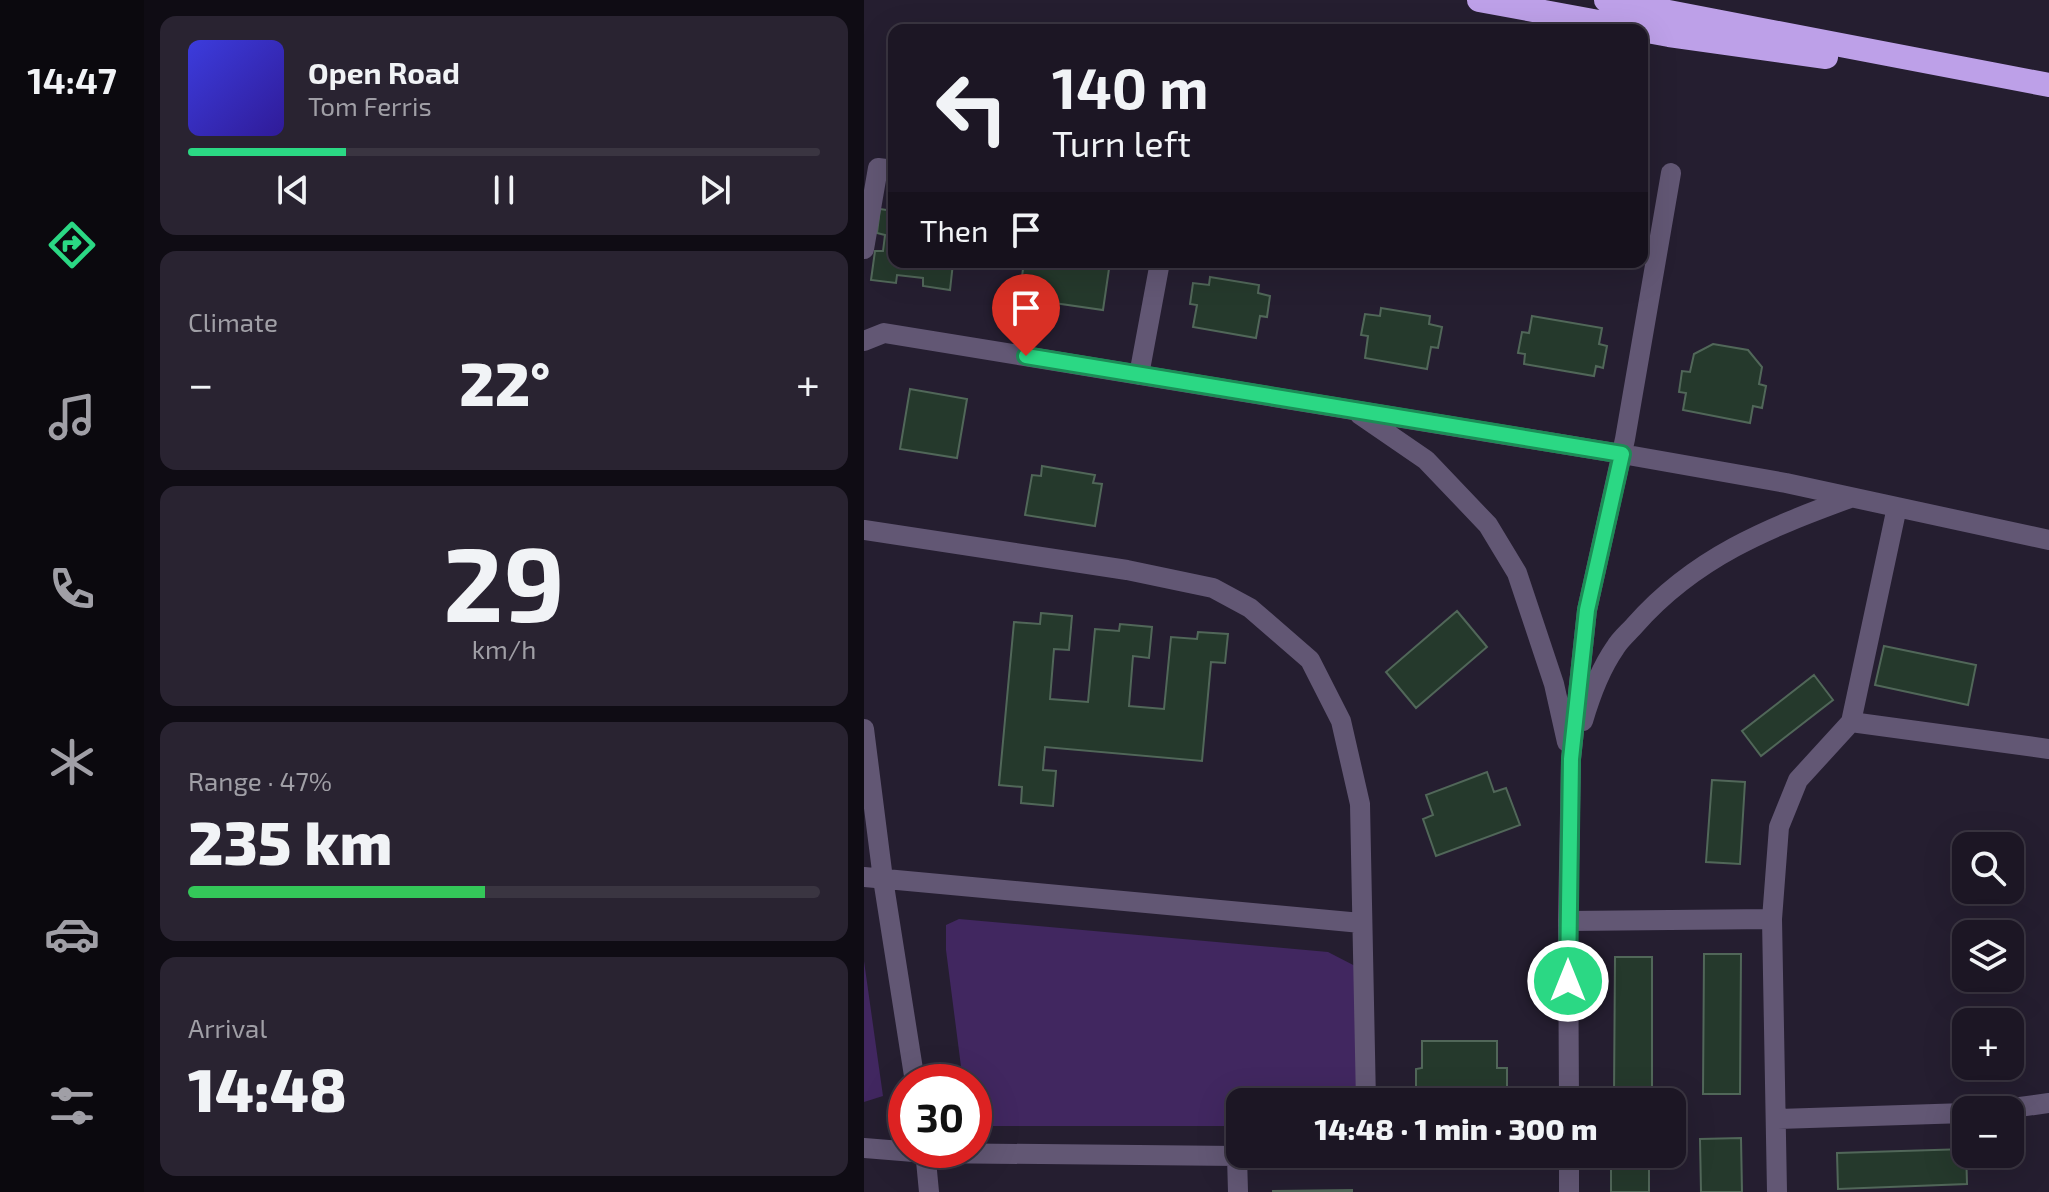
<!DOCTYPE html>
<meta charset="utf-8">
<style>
:root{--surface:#1c1624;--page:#292331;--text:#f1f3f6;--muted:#a09fa6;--line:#3a3541;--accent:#2bd884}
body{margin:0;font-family:"Exo 2",sans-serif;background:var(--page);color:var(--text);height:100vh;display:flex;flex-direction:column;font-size:30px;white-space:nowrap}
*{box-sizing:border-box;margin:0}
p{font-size:26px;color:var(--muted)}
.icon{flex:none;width:44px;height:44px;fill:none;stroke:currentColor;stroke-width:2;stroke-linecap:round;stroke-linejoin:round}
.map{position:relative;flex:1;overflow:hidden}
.drawer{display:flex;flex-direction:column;gap:16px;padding:16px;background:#0f0c14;width:720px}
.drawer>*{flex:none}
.hud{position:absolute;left:24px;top:24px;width:760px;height:244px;border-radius:16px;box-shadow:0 8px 32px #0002,0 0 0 2px var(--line);background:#1c1624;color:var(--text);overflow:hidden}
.buttons{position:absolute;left:1088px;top:832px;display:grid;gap:16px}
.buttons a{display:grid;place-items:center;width:72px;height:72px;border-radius:16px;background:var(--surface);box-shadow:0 8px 32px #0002,0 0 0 2px var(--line);font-size:40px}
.speed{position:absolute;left:24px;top:1064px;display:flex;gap:16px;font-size:40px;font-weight:700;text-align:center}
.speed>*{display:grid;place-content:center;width:104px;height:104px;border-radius:50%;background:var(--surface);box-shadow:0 8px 32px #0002,0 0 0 2px var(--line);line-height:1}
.speed .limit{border:12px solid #d22;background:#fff;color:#111}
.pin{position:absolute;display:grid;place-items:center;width:68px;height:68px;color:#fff;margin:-82px -34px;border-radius:50% 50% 50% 0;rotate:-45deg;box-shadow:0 0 8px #0007}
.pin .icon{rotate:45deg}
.me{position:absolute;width:88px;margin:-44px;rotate:0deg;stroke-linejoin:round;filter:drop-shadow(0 0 6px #0008)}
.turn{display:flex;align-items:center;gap:28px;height:168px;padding:0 32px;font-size:36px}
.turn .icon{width:104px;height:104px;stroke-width:2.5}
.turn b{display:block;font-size:56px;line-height:68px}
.then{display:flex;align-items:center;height:76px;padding:0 32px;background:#0003;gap:16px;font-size:30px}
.big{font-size:60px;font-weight:800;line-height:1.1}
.drawer .card{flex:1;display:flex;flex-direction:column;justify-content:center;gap:12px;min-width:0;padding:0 28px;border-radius:16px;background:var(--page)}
.drawer .dial{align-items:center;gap:0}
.dial b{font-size:104px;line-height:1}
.song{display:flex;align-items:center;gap:24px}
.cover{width:96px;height:96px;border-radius:12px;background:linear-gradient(135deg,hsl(240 70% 55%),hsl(250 70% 35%))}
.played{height:8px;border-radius:4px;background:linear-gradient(90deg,var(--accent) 25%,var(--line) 25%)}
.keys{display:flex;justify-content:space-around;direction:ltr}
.heat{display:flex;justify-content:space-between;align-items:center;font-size:44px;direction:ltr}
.charge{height:12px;border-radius:6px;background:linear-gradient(90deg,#34c759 47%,var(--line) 0)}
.trip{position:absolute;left:362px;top:1088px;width:460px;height:80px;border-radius:16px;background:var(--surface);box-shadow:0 8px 32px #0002,0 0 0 2px var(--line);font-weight:800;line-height:80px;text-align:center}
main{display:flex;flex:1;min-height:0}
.tab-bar{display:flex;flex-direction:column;width:144px;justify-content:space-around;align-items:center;background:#0b090e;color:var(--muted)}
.tab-bar .icon{width:56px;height:56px}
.tab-bar .selected{color:var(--accent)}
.tab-bar b{font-size:36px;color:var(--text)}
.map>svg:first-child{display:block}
.green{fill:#412760}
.building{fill:#25392c;stroke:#516759;stroke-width:2}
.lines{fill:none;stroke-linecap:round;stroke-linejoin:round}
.minor{stroke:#625774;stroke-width:20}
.highway{stroke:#bda0e8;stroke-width:24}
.route-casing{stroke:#1c8c56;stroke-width:20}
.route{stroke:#2bd884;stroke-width:14}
</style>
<main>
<nav class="tab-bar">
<b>14:47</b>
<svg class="icon selected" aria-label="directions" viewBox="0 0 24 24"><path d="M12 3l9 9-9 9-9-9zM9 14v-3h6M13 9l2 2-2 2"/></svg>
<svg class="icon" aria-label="music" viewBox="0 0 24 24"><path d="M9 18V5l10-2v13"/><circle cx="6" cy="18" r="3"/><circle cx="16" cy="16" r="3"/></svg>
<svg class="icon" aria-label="phone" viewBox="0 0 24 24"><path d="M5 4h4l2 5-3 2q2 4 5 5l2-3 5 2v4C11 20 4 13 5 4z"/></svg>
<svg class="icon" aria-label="climate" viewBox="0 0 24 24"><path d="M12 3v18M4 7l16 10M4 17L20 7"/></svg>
<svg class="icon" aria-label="car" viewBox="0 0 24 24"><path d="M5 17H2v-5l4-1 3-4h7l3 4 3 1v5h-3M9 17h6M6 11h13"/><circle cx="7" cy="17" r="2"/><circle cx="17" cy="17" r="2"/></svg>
<svg class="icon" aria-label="filters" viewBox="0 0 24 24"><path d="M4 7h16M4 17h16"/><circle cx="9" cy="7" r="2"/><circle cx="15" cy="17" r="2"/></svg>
</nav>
<section class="drawer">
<div class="card">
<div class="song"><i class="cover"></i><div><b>Open Road</b><p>Tom Ferris</p></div></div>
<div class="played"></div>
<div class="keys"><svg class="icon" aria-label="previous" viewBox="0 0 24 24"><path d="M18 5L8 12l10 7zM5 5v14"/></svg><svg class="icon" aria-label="pause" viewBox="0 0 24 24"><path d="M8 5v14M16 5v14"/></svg><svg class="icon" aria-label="next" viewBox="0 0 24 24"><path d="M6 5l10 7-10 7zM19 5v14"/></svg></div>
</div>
<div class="card"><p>Climate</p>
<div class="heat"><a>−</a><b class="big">22°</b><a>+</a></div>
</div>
<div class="card dial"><b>29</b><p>km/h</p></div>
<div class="card"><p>Range · 47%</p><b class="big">235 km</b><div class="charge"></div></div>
<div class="card"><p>Arrival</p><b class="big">14:48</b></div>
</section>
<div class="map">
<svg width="1185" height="1192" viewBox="0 0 1185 1192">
<rect width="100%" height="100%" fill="#251e30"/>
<path class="green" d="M95 919 464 952 495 968V1102H376V1126H110V1082H99L82 950V925Z
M0 961 19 1096 0 1102Z"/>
<path class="building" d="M30 79V113L24 112Z
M16 209 30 211V262L89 263 86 290 59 286V278L33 275 32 283 7 280 11 251H19L21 235 13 233Z
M160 262H246L239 310 155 298Z
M346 277 395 285 394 293 406 296 403 317 396 316 392 338 329 327 333 305 326 304 329 283 345 285Z
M517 308 566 316 565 324 578 327 574 348 567 347 563 369 501 358 504 336 497 335 501 314 516 316Z
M668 316 738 328 735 344 743 346 739 368 732 366 730 376 660 364 661 354 654 353 658 332 665 333Z
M849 344 884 350 898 367 895 384 902 386 898 408 889 406 886 423 819 410 822 393 815 392 818 371 826 372 830 354Z
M46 389 103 399 93 458 36 449Z
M178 466 231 475 229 483 238 484 231 526 161 515 168 475 177 476Z
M593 611 623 647 552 708 522 672Z
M177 613 208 616 205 650 190 649 186 699 224 702 231 629 255 631 256 624 288 627 285 658 269 656 265 706 300 709 307 637 333 639 334 632 364 634 361 663 347 662 338 761 181 747 179 770 192 771 189 806 157 803 158 787 135 785 150 622 176 624Z
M1020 646 1112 665 1104 705 1011 685Z
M950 675 969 700 897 756 878 731Z
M623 772 630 792 642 788 656 825 572 856 559 819 569 815 562 795Z
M848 780 881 782 876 864 842 862Z
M840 954H877L876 1094H839Z
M751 957H788V1096H750Z
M558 1041H633V1068H643V1101L552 1102V1069L558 1068Z
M877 1138 878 1192H837L836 1139Z
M1102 1149 1103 1184 974 1189 973 1153Z
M747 1154H785V1192H747Z
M488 1190V1192H409V1191Z"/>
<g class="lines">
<path class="minor" d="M0 249 14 168 30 170
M0 341 20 333 758 454 922 483 1185 540
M275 375 296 262
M495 414 562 460 624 525 653 573 690 684 703 742
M0 530 263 570 349 588 386 608 446 660 477 721 496 804 502 1102
M719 721C726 697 737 668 751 648 756 639 765 632 771 625 831 557 904 528 986 498
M987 722 1185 749
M0 729 19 879 51 1082
M0 877 497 923
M908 919 915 827 934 780 987 722 1033 507
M704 921 908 919 913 1192
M705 1102 704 921 707 759 723 610 761 439 807 173
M1133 1110 1185 1103
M914 1119 1102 1113
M0 1148 62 1153 373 1156 410 1154
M61 1150 65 1192
M373 1156 374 1192
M705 1192V1154"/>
<path class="highway" d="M615 0 805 35 962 57
M742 0 1185 85"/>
</g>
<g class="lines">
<g class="route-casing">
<path id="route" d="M162 356 758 454 723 610 707 759 704 981"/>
</g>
<use href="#route" class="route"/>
</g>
</svg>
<div class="buttons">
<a><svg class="icon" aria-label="search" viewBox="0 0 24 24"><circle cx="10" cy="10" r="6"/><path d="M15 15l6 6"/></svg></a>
<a><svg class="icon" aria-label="layers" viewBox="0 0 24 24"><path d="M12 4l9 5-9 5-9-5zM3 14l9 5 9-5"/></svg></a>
<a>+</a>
<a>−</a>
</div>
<div class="speed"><div class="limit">30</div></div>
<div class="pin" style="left:162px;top:356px;background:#d93025"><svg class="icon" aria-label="arrive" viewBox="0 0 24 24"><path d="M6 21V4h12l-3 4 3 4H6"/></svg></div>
<svg class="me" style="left:704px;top:981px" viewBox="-20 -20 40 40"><circle r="17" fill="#2bd884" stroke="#fff" stroke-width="3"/><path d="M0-11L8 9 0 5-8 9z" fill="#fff"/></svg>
<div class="trip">14:48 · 1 min · 300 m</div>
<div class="hud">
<div class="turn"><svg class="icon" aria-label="left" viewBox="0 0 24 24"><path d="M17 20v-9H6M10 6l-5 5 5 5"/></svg><div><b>140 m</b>Turn left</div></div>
<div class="then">Then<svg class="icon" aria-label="arrive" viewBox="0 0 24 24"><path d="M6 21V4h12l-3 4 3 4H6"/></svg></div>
</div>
</div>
</main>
